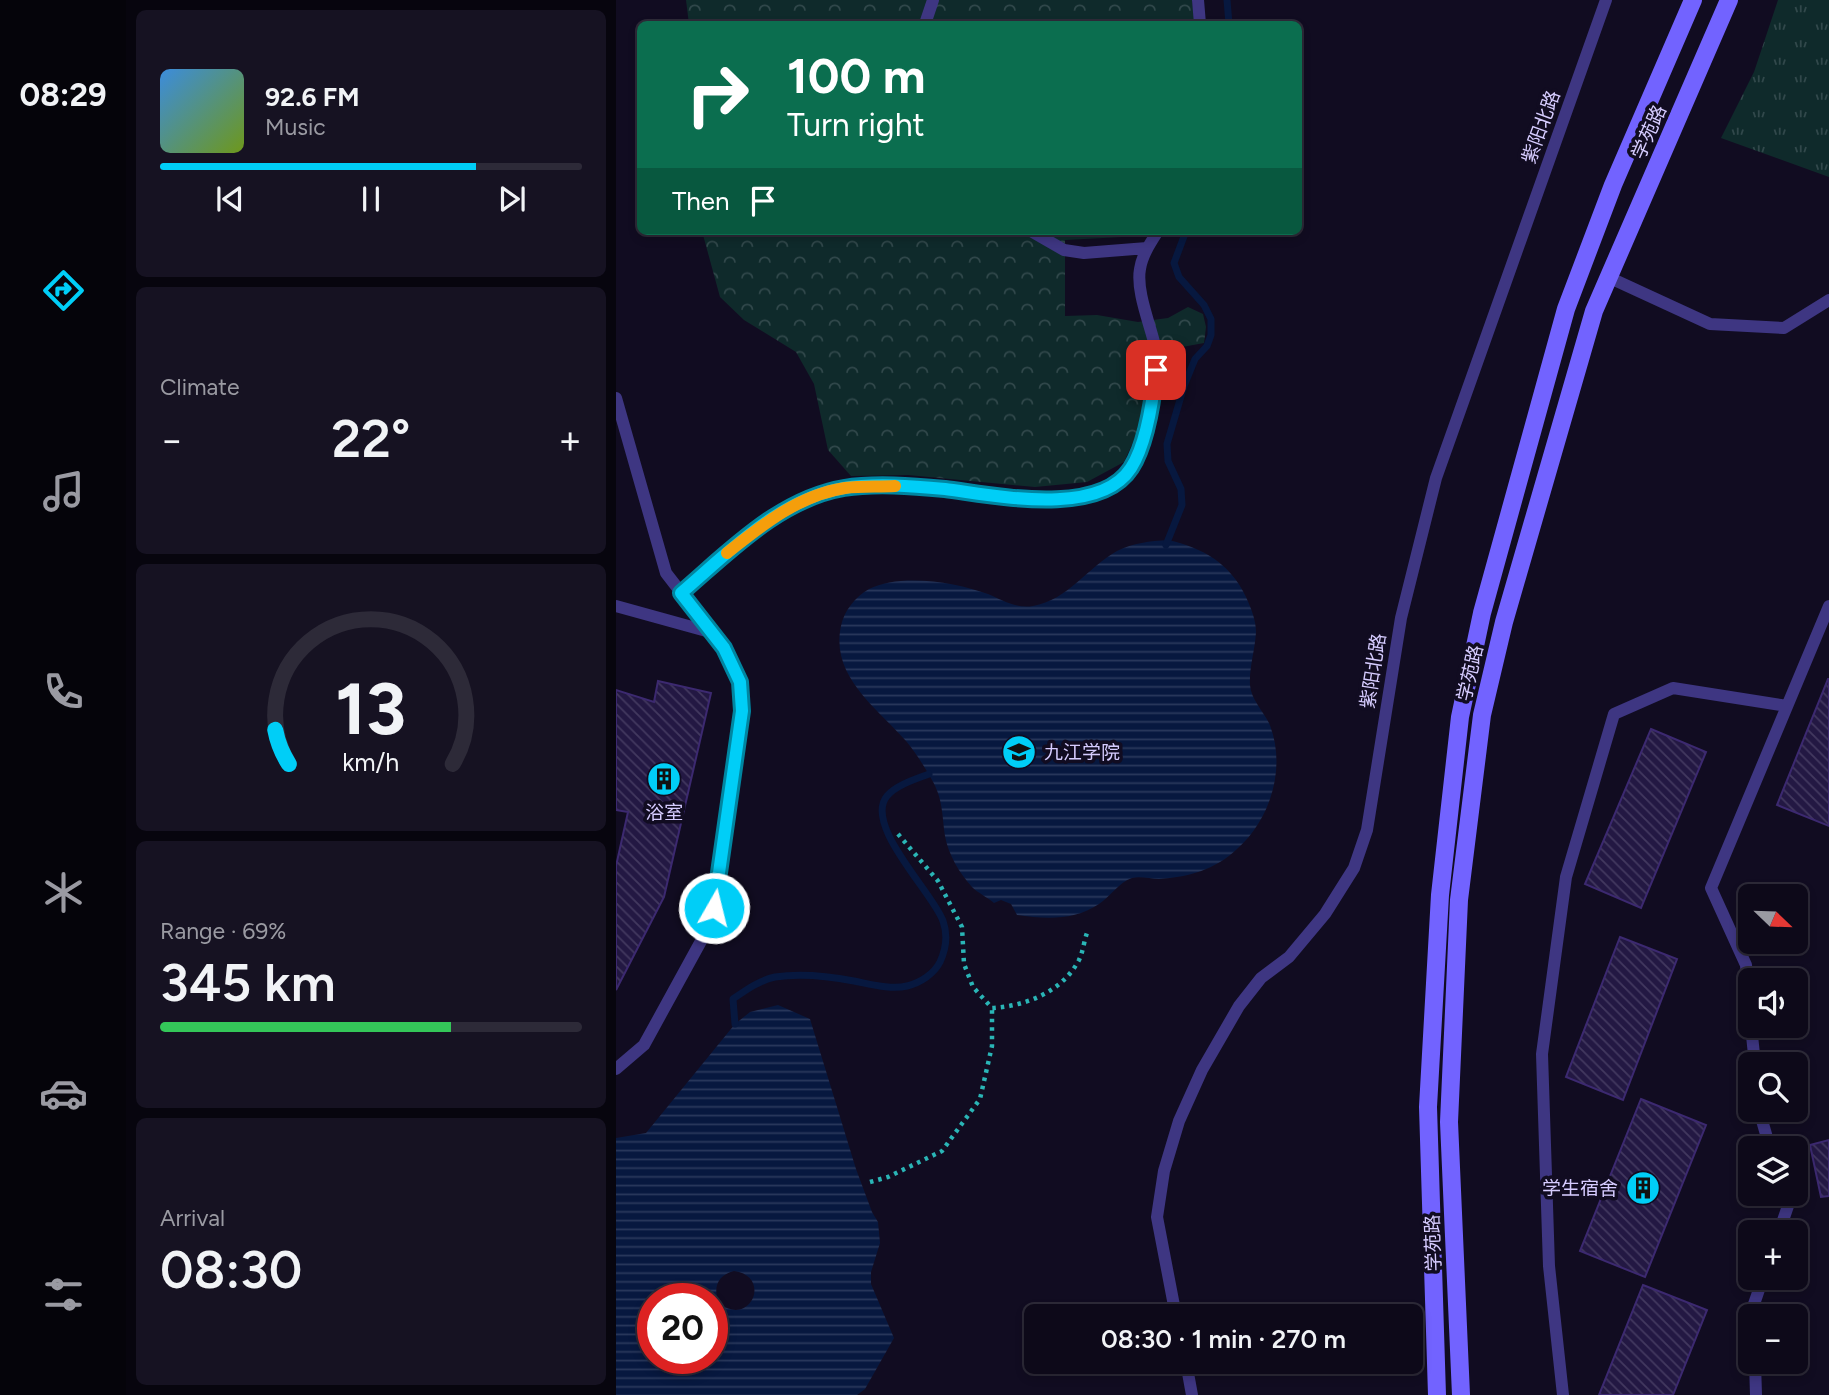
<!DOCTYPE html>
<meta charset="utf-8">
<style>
:root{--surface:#0d0919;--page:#161222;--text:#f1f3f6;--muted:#9a9aa2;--line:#2d2a38;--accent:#00cef7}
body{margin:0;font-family:Figtree,"Noto Sans SC",sans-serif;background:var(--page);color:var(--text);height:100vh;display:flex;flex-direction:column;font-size:26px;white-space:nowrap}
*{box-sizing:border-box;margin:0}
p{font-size:23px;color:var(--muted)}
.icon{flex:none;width:38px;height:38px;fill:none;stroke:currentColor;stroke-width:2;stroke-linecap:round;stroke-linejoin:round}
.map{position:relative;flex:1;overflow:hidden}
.panel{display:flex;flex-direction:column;gap:10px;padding:10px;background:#07050e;width:490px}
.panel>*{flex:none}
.top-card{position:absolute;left:21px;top:21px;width:665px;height:214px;border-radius:10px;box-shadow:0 4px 10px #0003,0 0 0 2px var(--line);background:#0b6e4f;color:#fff;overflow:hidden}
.needle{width:46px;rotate:113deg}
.controls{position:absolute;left:1122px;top:884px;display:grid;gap:14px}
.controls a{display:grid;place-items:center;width:70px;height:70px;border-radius:10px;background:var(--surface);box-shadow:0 4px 10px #0003,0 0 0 2px var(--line);font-size:35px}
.speed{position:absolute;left:21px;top:1283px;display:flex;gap:14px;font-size:35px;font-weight:700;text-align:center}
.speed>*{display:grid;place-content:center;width:91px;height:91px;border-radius:50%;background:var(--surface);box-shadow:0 4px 10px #0003,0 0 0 2px var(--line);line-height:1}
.speed .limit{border:10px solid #d22;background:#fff;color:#111}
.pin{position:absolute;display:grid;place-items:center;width:60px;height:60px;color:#fff;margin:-30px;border-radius:14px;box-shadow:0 4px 10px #0006}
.me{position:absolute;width:77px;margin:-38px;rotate:8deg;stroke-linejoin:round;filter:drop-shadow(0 0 5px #0008)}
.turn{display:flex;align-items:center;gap:24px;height:147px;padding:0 35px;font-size:32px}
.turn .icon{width:91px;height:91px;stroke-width:2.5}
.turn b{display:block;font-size:49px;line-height:60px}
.then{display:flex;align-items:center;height:66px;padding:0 35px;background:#0003;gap:14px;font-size:26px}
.big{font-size:52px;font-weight:600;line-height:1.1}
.panel .widget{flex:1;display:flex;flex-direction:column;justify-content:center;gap:10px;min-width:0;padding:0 24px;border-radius:10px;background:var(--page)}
.panel .dial{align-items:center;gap:0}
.dial svg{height:182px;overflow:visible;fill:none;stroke:var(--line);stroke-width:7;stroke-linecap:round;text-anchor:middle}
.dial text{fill:var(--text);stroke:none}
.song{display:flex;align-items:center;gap:21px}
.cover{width:84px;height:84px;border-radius:10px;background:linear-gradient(135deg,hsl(210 70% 55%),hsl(80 70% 35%))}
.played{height:7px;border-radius:4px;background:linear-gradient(90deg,var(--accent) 75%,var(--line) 75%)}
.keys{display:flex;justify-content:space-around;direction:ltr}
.heat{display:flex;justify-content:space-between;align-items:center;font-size:38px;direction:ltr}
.charge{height:10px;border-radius:5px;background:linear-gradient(90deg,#34c759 69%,var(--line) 0)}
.trip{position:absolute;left:408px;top:1304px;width:399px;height:70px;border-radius:10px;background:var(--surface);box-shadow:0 4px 10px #0003,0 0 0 2px var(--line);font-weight:600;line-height:70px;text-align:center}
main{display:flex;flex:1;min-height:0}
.tabs{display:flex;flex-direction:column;width:126px;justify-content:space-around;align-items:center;background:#05040a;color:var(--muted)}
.tabs .icon{width:49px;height:49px}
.tabs .on{color:var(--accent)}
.tabs b{font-size:32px;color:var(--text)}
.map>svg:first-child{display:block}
.grass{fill:url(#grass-tufts)}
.forest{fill:url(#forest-crowns)}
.water{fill:url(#water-rules);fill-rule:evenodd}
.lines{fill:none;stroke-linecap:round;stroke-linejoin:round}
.stream{stroke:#07183f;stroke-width:7}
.building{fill:url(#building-back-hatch);stroke:#3c2970;stroke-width:2}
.path{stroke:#2ab5b6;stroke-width:4.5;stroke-dasharray:3.5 5;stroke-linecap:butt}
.lane{stroke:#3e3682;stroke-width:12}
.secondary{stroke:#7263ff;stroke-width:18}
.route-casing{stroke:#0086a1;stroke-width:18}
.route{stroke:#00cef7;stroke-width:12}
.slow{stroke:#f59e0b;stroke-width:12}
.labels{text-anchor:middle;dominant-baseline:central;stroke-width:7;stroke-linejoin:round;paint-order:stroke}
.street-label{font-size:19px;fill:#d6ccff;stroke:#110c21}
.poi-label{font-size:19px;fill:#d6ccff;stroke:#110c21;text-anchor:start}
</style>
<main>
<nav class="tabs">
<b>08:29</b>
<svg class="icon on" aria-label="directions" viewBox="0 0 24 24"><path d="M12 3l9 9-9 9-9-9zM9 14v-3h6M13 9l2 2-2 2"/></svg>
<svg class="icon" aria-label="music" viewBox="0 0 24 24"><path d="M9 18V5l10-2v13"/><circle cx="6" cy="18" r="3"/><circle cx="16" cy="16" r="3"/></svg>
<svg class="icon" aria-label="phone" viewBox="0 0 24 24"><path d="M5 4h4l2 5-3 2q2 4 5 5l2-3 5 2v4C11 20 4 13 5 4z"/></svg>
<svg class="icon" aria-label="climate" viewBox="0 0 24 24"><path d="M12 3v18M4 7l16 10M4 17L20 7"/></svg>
<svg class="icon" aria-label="car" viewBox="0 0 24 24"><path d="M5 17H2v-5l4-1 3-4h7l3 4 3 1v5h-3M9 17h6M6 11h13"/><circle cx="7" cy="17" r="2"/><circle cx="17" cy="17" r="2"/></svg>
<svg class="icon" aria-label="filters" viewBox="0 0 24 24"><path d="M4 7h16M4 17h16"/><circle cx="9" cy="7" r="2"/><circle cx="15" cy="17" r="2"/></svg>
</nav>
<section class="panel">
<div class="widget">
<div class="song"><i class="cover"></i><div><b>92.6 FM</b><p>Music</p></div></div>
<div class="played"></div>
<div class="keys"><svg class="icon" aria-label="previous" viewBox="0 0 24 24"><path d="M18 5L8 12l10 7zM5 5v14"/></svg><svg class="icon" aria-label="pause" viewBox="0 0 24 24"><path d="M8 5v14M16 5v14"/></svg><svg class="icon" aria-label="next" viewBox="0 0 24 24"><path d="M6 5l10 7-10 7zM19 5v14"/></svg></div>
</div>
<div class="widget"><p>Climate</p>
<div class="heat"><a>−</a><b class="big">22°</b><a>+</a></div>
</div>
<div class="widget dial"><svg viewBox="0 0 100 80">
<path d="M14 69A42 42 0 1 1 86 69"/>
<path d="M14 69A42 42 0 0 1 8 54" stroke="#00cef7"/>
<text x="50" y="56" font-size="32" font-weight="700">13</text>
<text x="50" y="72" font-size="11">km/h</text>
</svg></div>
<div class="widget"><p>Range · 69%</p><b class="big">345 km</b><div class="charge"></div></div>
<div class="widget"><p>Arrival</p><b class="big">08:30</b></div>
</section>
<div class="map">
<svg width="1213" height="1395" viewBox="0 0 1213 1395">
<defs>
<pattern id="grass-tufts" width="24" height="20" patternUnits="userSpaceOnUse" patternTransform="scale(1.75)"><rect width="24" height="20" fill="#0f2a2b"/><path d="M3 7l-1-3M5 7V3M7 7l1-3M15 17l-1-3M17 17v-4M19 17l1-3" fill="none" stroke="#31484b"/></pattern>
<pattern id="forest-crowns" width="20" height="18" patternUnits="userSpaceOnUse" patternTransform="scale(1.75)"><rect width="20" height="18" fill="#0f2a2b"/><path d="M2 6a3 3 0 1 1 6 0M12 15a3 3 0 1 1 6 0" fill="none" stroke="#31484b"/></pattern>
<pattern id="water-rules" width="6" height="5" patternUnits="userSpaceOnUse" patternTransform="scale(1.75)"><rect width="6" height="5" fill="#07183f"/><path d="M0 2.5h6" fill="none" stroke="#2a385c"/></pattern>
<pattern id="building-back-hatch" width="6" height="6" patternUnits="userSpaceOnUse" patternTransform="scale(1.75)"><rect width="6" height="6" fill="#231843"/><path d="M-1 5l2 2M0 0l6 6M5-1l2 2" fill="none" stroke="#42385f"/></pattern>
</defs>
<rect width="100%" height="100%" fill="#110c21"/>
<path class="grass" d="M1162 0H1213V177L1105 138 1138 72Z"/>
<path class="forest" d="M70 0H576L579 24H73Z
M86 231H528L525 236 449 240V316L481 315 522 322 552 318 572 307 587 314 590 327 588 343 566 347 532 381 526 422 508 462 471 482 419 487 292 475 235 476 212 450 198 384 180 352 128 320 104 297Z"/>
<path class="water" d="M552 540C587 548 614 563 630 597 635 608 640 620 640 632 639 650 633 668 634 685 635 699 647 711 653 723 671 766 655 819 621 849 599 870 572 877 543 879 535 879 524 876 516 878 503 882 494 897 483 904 458 921 429 919 401 915L395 904 385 900 378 903C371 897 362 893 356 887 344 874 332 854 329 836 326 815 327 799 316 780 308 766 300 753 290 741 261 708 214 676 225 626 228 611 239 597 253 589 284 573 340 582 372 594 386 600 401 609 417 606 452 600 472 567 501 551 517 543 534 541 552 540Z
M162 1005 194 1019 240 1169 256 1212 262 1222 264 1243 255 1272V1284L278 1338 249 1389 241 1395H0V1138L30 1133 119 1024 134 1012ZM118 1271C156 1276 135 1327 104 1304 96 1289 101 1275 118 1271ZM37 1298H96V1358H37Z"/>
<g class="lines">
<path class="stream" d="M611 0 613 24
M550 545 566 505 565 489 552 461 551 444 568 386 579 359 591 346 595 335V319L588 305 563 277 558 263 570 231
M119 1024 117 999C130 990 144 980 159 977 185 973 212 976 238 981 254 984 275 990 291 986 304 983 318 974 324 962 330 949 332 935 327 921 318 894 247 825 271 796 280 785 300 779 313 774"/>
</g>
<path class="building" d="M1212 679H1213V826L1161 805Z
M42 681 95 693 48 897 0 990V866L12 812 0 810V690L38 702Z
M1035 729 1090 752 1025 908 969 884Z
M1004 937 1061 959 1007 1100 950 1077Z
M1025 1099 1090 1125 1029 1277 964 1251Z
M1213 1140V1196L1205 1197 1194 1145Z
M1027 1285 1091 1310 1057 1395H983Z"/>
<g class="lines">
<path class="path" d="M282 834 322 881 346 927 348 964 357 987 376 1008C410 1006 446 992 463 960 467 952 468 941 471 933
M254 1182 272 1177 326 1151 364 1099 376 1046V1008"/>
<path class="lane" d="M582 0 584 24
M309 24 317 0
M415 231 448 250 468 253 531 248
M992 277 1094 324 1168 328 1213 300
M0 398 50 573 108 648 124 682 126 711 98 908 90 932 28 1045 0 1069
M65 593C107 557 152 509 207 493 233 486 264 484 291 486 347 490 474 523 514 469 530 447 545 373 539 346 534 324 520 291 524 269 526 255 535 242 542 231
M0 606 94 632
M1134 1010 1130 965 1095 888 1213 606
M1135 1026 1139 1064
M1143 1110 1154 1148
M1163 1232 1173 1203 1170 1194
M560 1316 541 1217 548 1171 563 1121 586 1070 623 1006 645 978 673 957 709 914 738 868 751 830 785 618 820 478 990 0
M1139 1316 1138 1304 1147 1278
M570 1362 576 1395
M1139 1362 1140 1395
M947 1395 933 1266 926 1054 950 877 998 714 1057 688 1171 706"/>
<path class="secondary" d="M821 1395 812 1107 824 895 844 717 866 613 950 309 997 185 1077 0
M845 1395 833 1122 843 900 866 715 888 622 978 311 1113 0"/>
</g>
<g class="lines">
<g class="route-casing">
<path id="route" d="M98 908 126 711 124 682 108 648 65 593C113 552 163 499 228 488 259 483 297 486 329 489 377 495 483 518 515 468 531 443 537 399 540 370"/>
</g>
<use href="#route" class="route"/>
<path class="slow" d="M111 553C146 525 183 495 229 488 245 486 262 487 279 486"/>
</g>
<defs>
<g id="university-disc" transform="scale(1.75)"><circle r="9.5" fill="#00cef7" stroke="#110c21"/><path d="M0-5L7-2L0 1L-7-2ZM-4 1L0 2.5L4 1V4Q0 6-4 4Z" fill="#111"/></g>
<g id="building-disc" transform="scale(1.75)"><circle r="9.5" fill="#00cef7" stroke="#110c21"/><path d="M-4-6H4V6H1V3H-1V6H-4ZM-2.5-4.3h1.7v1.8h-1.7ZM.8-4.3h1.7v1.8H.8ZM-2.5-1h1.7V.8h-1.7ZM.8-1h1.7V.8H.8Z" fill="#111"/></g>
</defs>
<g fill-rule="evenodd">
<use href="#university-disc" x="403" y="752"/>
<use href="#building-disc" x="48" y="779"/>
<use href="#building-disc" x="1027" y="1188"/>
</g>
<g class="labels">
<g class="street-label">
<text transform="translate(925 127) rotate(-70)">紫阳北路</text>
<text transform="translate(1033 132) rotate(-66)">学苑路</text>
<text transform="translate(757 671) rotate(-81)">紫阳北路</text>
<text transform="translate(854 673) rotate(-77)">学苑路</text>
<text transform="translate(817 1243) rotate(-92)">学苑路</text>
</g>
<g class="poi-label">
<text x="428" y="752">九江学院</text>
<text x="48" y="812" text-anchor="middle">浴室</text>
<text x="1002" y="1188" text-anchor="end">学生宿舍</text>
</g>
</g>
</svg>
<div class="controls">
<a><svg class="needle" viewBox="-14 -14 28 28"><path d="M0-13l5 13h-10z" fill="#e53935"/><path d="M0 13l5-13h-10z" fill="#9a9aa2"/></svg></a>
<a><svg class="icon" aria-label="sound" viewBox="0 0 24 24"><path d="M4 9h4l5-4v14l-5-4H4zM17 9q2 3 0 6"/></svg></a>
<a><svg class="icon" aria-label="search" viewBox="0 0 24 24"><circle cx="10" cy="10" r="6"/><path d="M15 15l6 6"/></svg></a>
<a><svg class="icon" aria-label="layers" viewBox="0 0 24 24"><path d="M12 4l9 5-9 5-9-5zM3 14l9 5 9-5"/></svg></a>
<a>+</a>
<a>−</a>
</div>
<div class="speed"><div class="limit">20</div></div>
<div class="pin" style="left:540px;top:370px;background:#d93025"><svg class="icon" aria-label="arrive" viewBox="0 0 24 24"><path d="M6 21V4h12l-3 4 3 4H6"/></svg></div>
<svg class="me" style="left:98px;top:908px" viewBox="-20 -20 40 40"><circle r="17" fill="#00cef7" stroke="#fff" stroke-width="3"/><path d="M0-11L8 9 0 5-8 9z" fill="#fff"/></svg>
<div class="trip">08:30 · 1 min · 270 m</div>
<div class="top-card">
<div class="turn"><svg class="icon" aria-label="right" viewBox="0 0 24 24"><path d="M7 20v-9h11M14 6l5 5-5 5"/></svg><div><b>100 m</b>Turn right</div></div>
<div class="then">Then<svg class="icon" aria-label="arrive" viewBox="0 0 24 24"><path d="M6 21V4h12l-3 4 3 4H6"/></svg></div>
</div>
</div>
</main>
